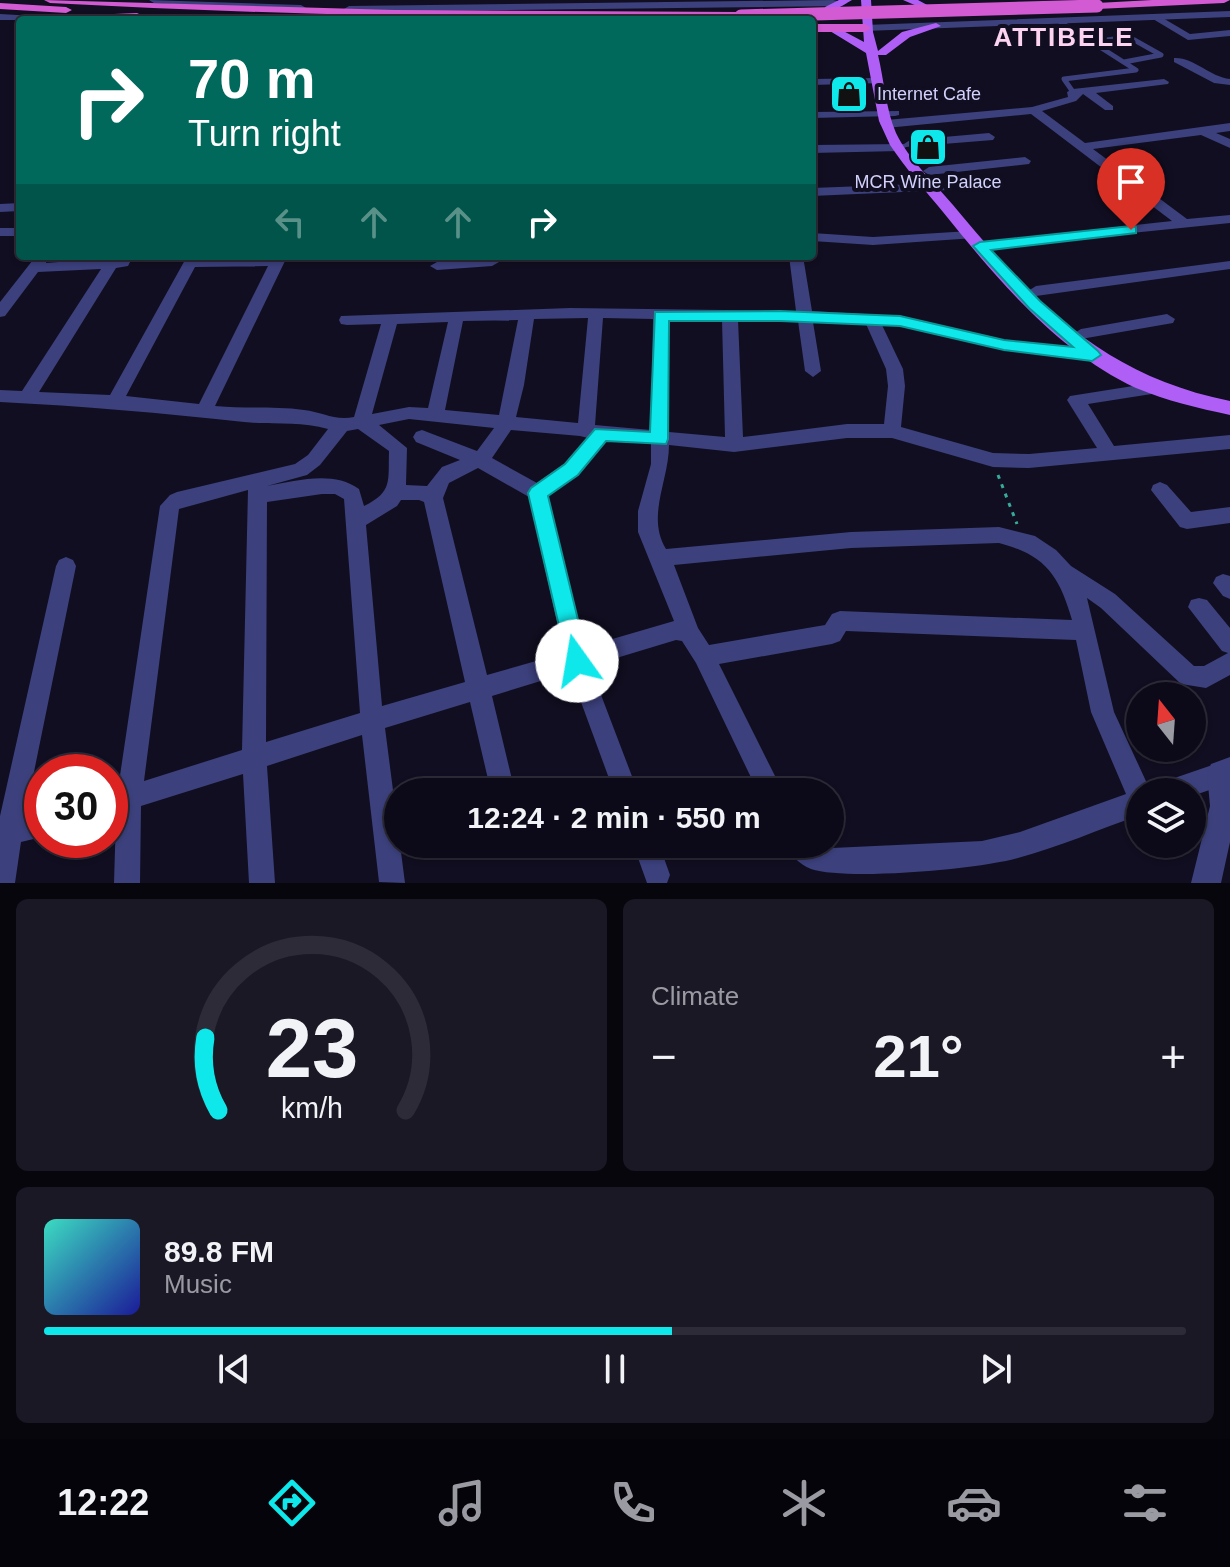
<!DOCTYPE html>
<meta charset="utf-8">
<style>
:root{--surface:#0c0a18;--page:#1a1825;--text:#f1f3f6;--muted:#9a9aa2;--line:#2c2b37;--accent:#0fe8ea}
body{margin:0;font-family:Arial,sans-serif;background:var(--page);color:var(--text);height:100vh;display:flex;flex-direction:column;font-size:30px;white-space:nowrap}
*{box-sizing:border-box;margin:0}
p{font-size:26px;color:var(--muted)}
.icon{flex:none;width:44px;height:44px;fill:none;stroke:currentColor;stroke-width:2;stroke-linecap:round;stroke-linejoin:round}
.map{position:relative;height:883px;overflow:hidden}
.sheet{display:flex;flex-direction:column;gap:16px;padding:16px;background:#07060d;flex:1}
.sheet>*{flex:none}
.banner{position:absolute;left:16px;top:16px;width:800px;height:244px;border-radius:8px;box-shadow:0 2px 6px #0004,0 0 0 2px var(--line);background:#00695c;color:#fff;overflow:hidden}
.needle{width:52px;rotate:343deg}
.controls{position:absolute;left:1126px;top:682px;display:grid;gap:16px}
.controls a{display:grid;place-items:center;width:80px;height:80px;border-radius:50%;background:var(--surface);box-shadow:0 2px 6px #0004,0 0 0 2px var(--line);font-size:40px}
.speed{position:absolute;left:24px;top:754px;display:flex;gap:16px;font-size:40px;font-weight:700;text-align:center}
.speed>*{display:grid;place-content:center;width:104px;height:104px;border-radius:50%;background:var(--surface);box-shadow:0 2px 6px #0004,0 0 0 2px var(--line);line-height:1}
.speed .limit{border:12px solid #d22;background:#fff;color:#111}
.pin{position:absolute;display:grid;place-items:center;width:68px;height:68px;color:#fff;margin:-82px -34px;border-radius:50% 50% 50% 0;rotate:-45deg;box-shadow:0 0 8px #0007}
.pin .icon{rotate:45deg}
.me{position:absolute;width:88px;margin:-44px;rotate:347deg;stroke-linejoin:round;filter:drop-shadow(0 0 6px #0008)}
.turn{display:flex;align-items:center;gap:28px;height:168px;padding:0 40px;font-size:36px}
.turn .icon{width:104px;height:104px;stroke-width:2.5}
.turn b{display:block;font-size:56px;line-height:68px}
.lanes{display:flex;align-items:center;height:76px;padding:0 40px;background:#0003;justify-content:center;gap:40px;direction:ltr}
.lanes .off{opacity:.35}
.big{font-size:60px;font-weight:700;line-height:1.1}
.sheet .tile{flex:1;display:flex;flex-direction:column;justify-content:center;gap:12px;min-width:0;padding:0 28px;border-radius:12px;background:var(--page)}
.sheet .dial{align-items:center;gap:0}
.dial svg{height:208px;overflow:visible;fill:none;stroke:var(--line);stroke-width:7;stroke-linecap:round;text-anchor:middle}
.dial text{fill:var(--text);stroke:none}
.song{display:flex;align-items:center;gap:24px}
.cover{width:96px;height:96px;border-radius:12px;background:linear-gradient(135deg,hsl(170 70% 55%),hsl(240 70% 35%))}
.played{height:8px;border-radius:4px;background:linear-gradient(90deg,var(--accent) 55%,var(--line) 55%)}
.keys{display:flex;justify-content:space-around;direction:ltr}
.heat{display:flex;justify-content:space-between;align-items:center;font-size:44px;direction:ltr}
.sheet .tiles{flex:1;display:grid;gap:16px;grid-template-columns:1fr 1fr}
.tile:last-child{grid-column:span 2}
.trip{position:absolute;left:384px;top:778px;width:460px;height:80px;border-radius:40px;background:var(--surface);box-shadow:0 2px 6px #0004,0 0 0 2px var(--line);font-weight:700;line-height:80px;text-align:center}
.menu{display:flex;height:128px;justify-content:space-around;align-items:center;background:#05040a;color:var(--muted)}
.menu .icon{width:56px;height:56px}
.menu .selected{color:var(--accent)}
.menu b{font-size:36px;color:var(--text)}
.map>svg:first-child{display:block}
.lines{fill:none;stroke-linecap:round;stroke-linejoin:round}
.path{stroke:#36ab9a;stroke-width:3;stroke-dasharray:4 6;stroke-linecap:butt}
.service{stroke:#3c407c;stroke-width:5}
.minor{fill:#3c407c;fill-rule:evenodd}
.tertiary{fill:#3c407c;fill-rule:evenodd}
.primary{fill:#af5ff5;fill-rule:evenodd}
.trunk{fill:#d25ad2;fill-rule:evenodd}
.trunk-bridge{stroke:#d25ad2;stroke-width:13}
.route{fill:#0fe8ea;stroke:#0a9798;stroke-width:2}
.labels{text-anchor:middle;dominant-baseline:central;stroke-width:8;stroke-linejoin:round;paint-order:stroke}
.far-poi-label{font-size:18px;fill:#d2d1fc;stroke:#100e20;text-anchor:start}
.far-district-label{font-size:26px;font-weight:bold;letter-spacing:2px;fill:#fcd3f1;stroke:#100e20}
</style>
<div class="map">
<svg width="1230" height="883" viewBox="0 0 1230 883">
<rect width="100%" height="100%" fill="#100e20"/>
<g class="lines">
<path class="path" d="M998 475 1017 524"/>
<path class="service" d="M1059 21 1136 70 1064 79 1073 92
M1092 42 1129 37 1161 55 1124 62"/>
<path class="minor" d="M1156 14 1190 34 1230 30V36L1188 40 1153 19 1151 17Z
M1174 58C1194 57 1210 77 1230 79V85L1214 83 1174 62Z
M878 78 883 81 882 83 812 85V79Z
M1164 79 1169 82 1168 84 1096 93 1113 106V110H1105L1083 94 1076 101 1042 111 1085 143 1230 123V131L1216 133 1230 139V148L1201 135 1093 149 1187 219 1230 215V223L975 249V243L980 242 1172 221 1031 114 886 128 880 124 886 120 1032 107 1068 97 1067 92 1073 89Z
M899 111V115L895 116 812 118V112Z
M989 133 995 137 993 140 906 147 900 151 812 153V145L904 144 910 140Z
M1025 157 1031 161 1029 164 929 175 923 171 929 167Z
M943 183 949 187 948 190 812 196V188Z
M20 203V211L0 212V204Z
M0 228H20V236H0Z
M970 231 975 232V238L873 245 812 241V233L873 237Z
M36 256H48L46 263 133 256 128 266 116 268 39 392 110 395 185 260 278 257 285 261 215 406C245 409 275 406 304 410 322 412 335 421 354 417L381 324 347 325 341 324 339 320 341 316 570 308 796 311 789 256H803L812 311 900 316 1004 340 1098 351 1100 355 1098 359 1092 361 1004 350 900 326 882 325 903 369 905 386 901 427 993 453 1029 454 1097 448 1067 400 1070 396 1152 383 1158 385 1160 389 1158 393 1088 404 1114 446 1230 435V449L1029 468 993 467 892 438H847L734 452 669 445C669 481 646 516 666 549L851 532 999 527 1035 536 1056 550 1071 566 1115 594 1194 666H1204L1228 653 1222 651 1188 607 1191 600 1199 598 1207 600 1230 628V675L1206 688 1181 684 1101 608 1087 598 1114 712 1151 792H1140V815C1100 829 1059 847 1018 858 980 869 847 881 811 869 799 864 790 855 785 844H818L832 848 982 841 1020 832 1126 794 1091 712 1076 640 846 631 840 641 832 644 719 664 783 792H758L696 663 682 641 676 640 590 666 638 792H614L570 672 492 696 515 792H491L470 702 385 728 405 883 379 882 362 735 267 766 275 883H249L243 774 141 806 140 883H114L116 815 110 817V791L118 789 160 506 170 495 177 492 295 464 308 455 328 429C300 421 273 425 244 422 162 413 82 406 0 402V390L22 391 101 269 38 272 5 316 0 317V302ZM268 266 199 404 126 396 195 267ZM588 318 578 423 516 417 524 385 534 319ZM603 318 653 319 651 430 595 425ZM669 319 722 320 725 437 669 432ZM518 320 499 415 445 410 463 321ZM738 320 798 321 805 371 813 377 821 371 813 322 866 324 886 369 888 386 884 424H847L743 437ZM448 322 428 408 409 407 372 414 397 324ZM409 419 494 428 477 451 422 430 416 432 413 437 416 442 460 460 442 467 427 486 406 485 407 448 379 425ZM358 429 389 451C388 481 393 492 364 506L359 489C333 470 296 481 267 486L307 475 320 465 347 431ZM511 430 580 436 588 438 564 464 537 483 492 458ZM608 439 651 444V464L638 511V532L674 621 585 647 548 496 578 474ZM478 468 529 497 564 653 487 675 443 498 449 483ZM248 490 242 750 144 781 179 509ZM322 494H335L344 499 360 713 266 742 267 502ZM401 500H419L424 502 465 682 382 706 366 525 397 506ZM999 543C1045 555 1059 575 1072 620L840 611 832 614 825 625 709 645 698 628 674 565 851 548Z
M485 256H499V262L492 266 437 270 430 266 437 262Z
M1230 261V269L1036 296 1028 291 1036 286Z
M1167 314 1175 319 1173 323 1081 339 1073 334 1081 329Z
M1160 482 1167 485 1191 512 1230 507V523L1187 529 1180 527 1151 490 1153 485Z
M66 557 73 560 76 566 25 816 42 811V837L21 842 15 883H0V816L56 566 59 560Z
M1223 574 1230 576V599L1223 596 1213 583 1216 577Z
M1221 762 1230 766V783L1192 796V792H1157L1160 783Z
M633 844H659L670 875 667 883H647Z"/>
<path class="tertiary" d="M149 0 301 5 306 8 301 11 154 3Z
M833 0 847 3 842 6 349 12 344 9 349 6Z
M1230 11V17L865 31 860 28 865 25Z
M0 14 53 17 58 20H0Z
M1230 757V842L1221 883H1191L1210 806 1207 774 1211 764Z"/>
<path class="primary" d="M839 0H852L833 11H825V7Z
M861 0H871L873 32 878 51 902 32 936 23 941 26 910 37 886 55H878C884 80 886 110 896 133 909 160 934 182 953 205 1034 302 1101 375 1230 401V415C1198 408 1167 401 1136 388 1057 351 997 279 943 212 925 190 906 169 890 145L879 121 866 53 825 28 834 26 864 42Z
M903 0H918L929 6 924 9Z"/>
<path class="trunk" d="M44 0 395 10 741 12 747 16 741 20C510 20 280 15 50 3Z
M1152 0H1230L1224 3 1097 9 1091 6 1097 3Z
M0 3 66 7 72 10 66 13 0 9Z
M137 13 141 15V19L62 20 68 16Z
M812 24H865L871 28 865 32H812Z"/>
<path class="trunk-bridge" d="M741 16 1097 6"/>
</g>
<path class="route" d="M1131 226 1136 227V233L991 250 1040 301 1098 351 1101 355 1092 361 1004 350 900 326 780 321H669L668 439 666 444 606 441 578 475 548 496 588 661 585 669 577 672 569 669 528 493 531 488 565 464 595 429 650 432 655 312 780 311 900 316 1004 340 1073 347 1029 308 973 246 980 242Z"/>
<defs>
<g id="shop-square" transform="scale(2)"><rect x="-9" y="-9" width="18" height="18" rx="4" fill="#0fe8ea" stroke="#100e20"/><path d="M-5-2.5h2.3a2.7 3.5 0 0 1 5.4 0H5L5.5 6h-11ZM-1.5-2.5h3a1.5 2.3 0 0 0-3 0Z" fill="#111"/></g>
</defs>
<g fill-rule="evenodd">
<use href="#shop-square" x="849" y="94"/>
<use href="#shop-square" x="928" y="147"/>
</g>
<g class="labels">
<g class="far-poi-label">
<text x="877" y="94">Internet Cafe</text>
<text x="928" y="182" text-anchor="middle">MCR Wine Palace</text>
</g>
<g class="far-district-label">
<text x="1064" y="37">ATTIBELE</text>
</g>
</g>
</svg>
<div class="controls">
<a><svg class="needle" viewBox="-14 -14 28 28"><path d="M0-13l5 13h-10z" fill="#e53935"/><path d="M0 13l5-13h-10z" fill="#9a9aa2"/></svg></a>
<a><svg class="icon" aria-label="layers" viewBox="0 0 24 24"><path d="M12 4l9 5-9 5-9-5zM3 14l9 5 9-5"/></svg></a>
</div>
<div class="speed"><div class="limit">30</div></div>
<div class="pin" style="left:1131px;top:230px;background:#d93025"><svg class="icon" aria-label="arrive" viewBox="0 0 24 24"><path d="M6 21V4h12l-3 4 3 4H6"/></svg></div>
<svg class="me" style="left:577px;top:661px" viewBox="-20 -20 40 40"><circle r="19" fill="#fff"/><path d="M0-13L10 11 0 6-10 11z" fill="#0fe8ea"/></svg>
<div class="trip">12:24 · 2 min · 550 m</div>
<div class="banner">
<div class="turn"><svg class="icon" aria-label="right" viewBox="0 0 24 24"><path d="M7 20v-9h11M14 6l5 5-5 5"/></svg><div><b>70 m</b>Turn right</div></div>
<div class="lanes"><svg class="icon off" aria-label="left" viewBox="0 0 24 24"><path d="M17 20v-9H6M10 6l-5 5 5 5"/></svg><svg class="icon off" aria-label="ahead" viewBox="0 0 24 24"><path d="M12 20V5M6 11l6-6 6 6"/></svg><svg class="icon off" aria-label="ahead" viewBox="0 0 24 24"><path d="M12 20V5M6 11l6-6 6 6"/></svg><svg class="icon" aria-label="right" viewBox="0 0 24 24"><path d="M7 20v-9h11M14 6l5 5-5 5"/></svg></div>
</div>
</div>
<section class="sheet">
<div class="tiles">
<div class="tile dial"><svg viewBox="0 0 100 80">
<path d="M14 69A42 42 0 1 1 86 69"/>
<path d="M14 69A42 42 0 0 1 9 41" stroke="#0fe8ea"/>
<text x="50" y="56" font-size="32" font-weight="700">23</text>
<text x="50" y="72" font-size="11">km/h</text>
</svg></div>
<div class="tile"><p>Climate</p>
<div class="heat"><a>−</a><b class="big">21°</b><a>+</a></div>
</div>
<div class="tile">
<div class="song"><i class="cover"></i><div><b>89.8 FM</b><p>Music</p></div></div>
<div class="played"></div>
<div class="keys"><svg class="icon" aria-label="previous" viewBox="0 0 24 24"><path d="M18 5L8 12l10 7zM5 5v14"/></svg><svg class="icon" aria-label="pause" viewBox="0 0 24 24"><path d="M8 5v14M16 5v14"/></svg><svg class="icon" aria-label="next" viewBox="0 0 24 24"><path d="M6 5l10 7-10 7zM19 5v14"/></svg></div>
</div>
</div>
</section>
<nav class="menu">
<b>12:22</b>
<svg class="icon selected" aria-label="directions" viewBox="0 0 24 24"><path d="M12 3l9 9-9 9-9-9zM9 14v-3h6M13 9l2 2-2 2"/></svg>
<svg class="icon" aria-label="music" viewBox="0 0 24 24"><path d="M9 18V5l10-2v13"/><circle cx="6" cy="18" r="3"/><circle cx="16" cy="16" r="3"/></svg>
<svg class="icon" aria-label="phone" viewBox="0 0 24 24"><path d="M5 4h4l2 5-3 2q2 4 5 5l2-3 5 2v4C11 20 4 13 5 4z"/></svg>
<svg class="icon" aria-label="climate" viewBox="0 0 24 24"><path d="M12 3v18M4 7l16 10M4 17L20 7"/></svg>
<svg class="icon" aria-label="car" viewBox="0 0 24 24"><path d="M5 17H2v-5l4-1 3-4h7l3 4 3 1v5h-3M9 17h6M6 11h13"/><circle cx="7" cy="17" r="2"/><circle cx="17" cy="17" r="2"/></svg>
<svg class="icon" aria-label="filters" viewBox="0 0 24 24"><path d="M4 7h16M4 17h16"/><circle cx="9" cy="7" r="2"/><circle cx="15" cy="17" r="2"/></svg>
</nav>
